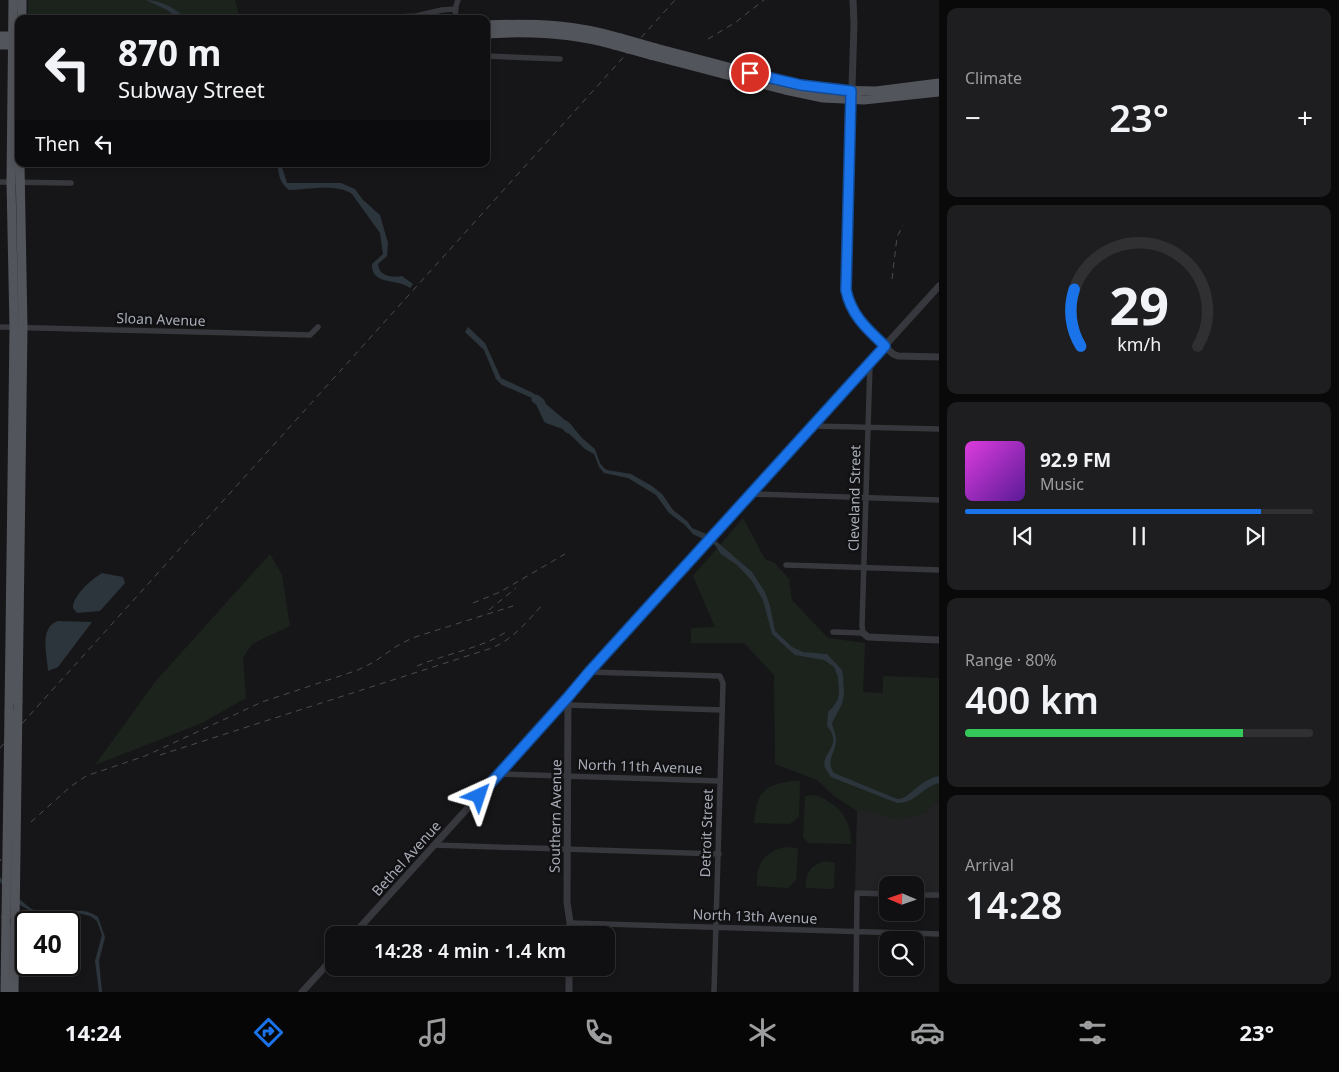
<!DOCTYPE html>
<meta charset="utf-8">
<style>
:root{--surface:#101012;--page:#1e1e20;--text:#f1f3f6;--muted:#9c9d9f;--line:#303032;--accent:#1a73e8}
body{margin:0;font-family:"Noto Sans",sans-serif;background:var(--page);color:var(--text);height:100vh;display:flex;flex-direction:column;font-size:19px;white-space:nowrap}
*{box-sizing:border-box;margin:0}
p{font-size:16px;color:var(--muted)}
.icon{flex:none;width:28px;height:28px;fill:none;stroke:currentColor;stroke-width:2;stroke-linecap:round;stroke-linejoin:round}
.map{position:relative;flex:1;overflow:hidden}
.panel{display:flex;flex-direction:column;gap:8px;padding:8px;background:#09090a;width:400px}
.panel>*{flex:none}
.hud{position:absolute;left:15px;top:15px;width:475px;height:152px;border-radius:10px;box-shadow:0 2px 8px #0003,0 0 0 1px var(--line);background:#101012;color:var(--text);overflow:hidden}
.needle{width:32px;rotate:272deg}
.tools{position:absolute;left:879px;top:876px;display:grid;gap:10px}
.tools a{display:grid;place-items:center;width:45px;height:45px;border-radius:10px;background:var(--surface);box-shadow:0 2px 8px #0003,0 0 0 1px var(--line);font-size:25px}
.speed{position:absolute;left:15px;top:911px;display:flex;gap:10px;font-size:25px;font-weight:700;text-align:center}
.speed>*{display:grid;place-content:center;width:65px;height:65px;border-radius:50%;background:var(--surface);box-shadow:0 2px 8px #0003,0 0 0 1px var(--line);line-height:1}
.speed .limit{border:2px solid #111;border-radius:8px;background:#fff;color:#111}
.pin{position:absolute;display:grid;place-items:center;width:42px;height:42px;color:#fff;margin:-21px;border:2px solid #fff;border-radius:50%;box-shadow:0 1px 5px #0007}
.me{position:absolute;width:55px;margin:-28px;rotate:42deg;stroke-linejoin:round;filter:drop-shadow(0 0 4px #0008)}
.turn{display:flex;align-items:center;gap:18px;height:105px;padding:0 20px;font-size:22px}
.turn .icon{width:65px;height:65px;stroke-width:2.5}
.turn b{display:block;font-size:35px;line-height:42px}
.then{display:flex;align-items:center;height:48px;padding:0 20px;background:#0003;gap:10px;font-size:19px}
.big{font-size:38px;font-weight:600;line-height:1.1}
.panel .card{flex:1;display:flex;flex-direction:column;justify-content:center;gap:8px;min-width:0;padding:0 18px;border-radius:10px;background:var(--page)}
.panel .dial{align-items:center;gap:0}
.dial svg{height:130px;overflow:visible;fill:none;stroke:var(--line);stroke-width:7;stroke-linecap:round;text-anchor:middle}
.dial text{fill:var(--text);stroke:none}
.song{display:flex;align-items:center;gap:15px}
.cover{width:60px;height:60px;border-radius:8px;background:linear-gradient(135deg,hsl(300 70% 55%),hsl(270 70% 35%))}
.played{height:5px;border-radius:2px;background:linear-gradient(90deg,var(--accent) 85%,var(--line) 85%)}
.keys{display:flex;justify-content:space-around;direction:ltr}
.heat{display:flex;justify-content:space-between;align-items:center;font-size:28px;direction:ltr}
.charge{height:8px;border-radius:4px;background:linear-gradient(90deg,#34c759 80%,var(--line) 0)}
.trip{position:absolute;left:325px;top:926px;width:290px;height:50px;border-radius:10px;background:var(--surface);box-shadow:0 2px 8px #0003,0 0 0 1px var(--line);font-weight:600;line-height:50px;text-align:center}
.tab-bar{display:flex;height:80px;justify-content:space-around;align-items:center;background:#060607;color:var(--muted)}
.tab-bar .icon{width:35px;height:35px}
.tab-bar .current{color:var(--accent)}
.tab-bar b{font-size:22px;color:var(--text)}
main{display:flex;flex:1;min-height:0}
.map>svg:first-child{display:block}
.built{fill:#222225}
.green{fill:#1c231d}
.water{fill:#2c353c}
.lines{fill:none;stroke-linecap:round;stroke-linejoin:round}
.river{stroke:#2c353c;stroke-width:9}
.minor{stroke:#37383d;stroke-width:5.5}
.tertiary{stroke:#37383d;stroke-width:7}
.primary{stroke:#53555c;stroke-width:9}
.rail{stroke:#4a4c52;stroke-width:1;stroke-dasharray:6 5;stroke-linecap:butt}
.primary-bridge{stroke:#53555c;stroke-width:9}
.route-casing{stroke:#114b97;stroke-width:12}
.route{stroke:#1a73e8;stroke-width:9}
.labels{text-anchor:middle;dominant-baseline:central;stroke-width:5;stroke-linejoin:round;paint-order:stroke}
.street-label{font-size:14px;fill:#a8adb8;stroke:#111113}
</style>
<main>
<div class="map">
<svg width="939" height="992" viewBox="0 0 939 992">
<rect width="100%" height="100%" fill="#161618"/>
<path class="built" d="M939 802V893L915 892V885H888L887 892H855L857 811H872L895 819 925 813 933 805Z"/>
<path class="green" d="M28 0H235L240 19H28Z
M743 518 765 559 775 563 789 579 792 600 828 638 865 643 863 692 883 693V676L939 678V802L933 805 925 813 917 816 895 819 872 812 857 811 834 796 817 780 775 764 774 675 744 643H691V628L715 627 693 576Z
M270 554 282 575 290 626 252 644 243 658 246 698 202 723 95 765 155 682Z
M791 781H800L799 817 790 824 754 823C757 794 761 786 791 781Z
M816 795C838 804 852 819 851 844L809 843 803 838 805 796Z
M786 847 798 848 796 880 788 888 757 886C756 864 763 852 786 847Z
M826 861 835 863 834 886 833 889 806 888C805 873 811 864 826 861Z"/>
<path class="water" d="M146 0C162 0 175 9 188 19H179L167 10Z
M278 164H281L287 183H341L355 189 363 200 380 215 388 243 387 256 378 264C379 276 391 278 402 276L413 284 410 288C398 278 371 286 372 264L383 254 380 233 352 194C336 183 308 190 289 190 280 183 278 175 278 164Z
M468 327 485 343 501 378 533 393 572 426 582 438 595 449 600 463 604 468 607 470 631 474 652 486 662 494 673 510 687 521 692 528 709 535 752 572 765 592 770 606 775 631 792 647 803 652 827 654 842 670 843 676 844 695 842 704 832 723C833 729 836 734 836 740 836 753 825 760 834 773L897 799C909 800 920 779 939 776V783C923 787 914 804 897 803L831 777C829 774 826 770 825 767 820 754 844 746 827 726L828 712 833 707 838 699 839 692 838 677 834 667 824 660 795 655 788 649 772 634 763 600 752 581 737 565 721 554 715 545 693 534 685 525 669 513 656 495 628 478 604 473 599 467 594 454 585 449 532 398 502 385 496 379 484 350 465 332Z
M102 573 123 577 125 583 100 611 77 613 73 608C73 595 91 580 102 573Z
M58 621 92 622 58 667 48 671C47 655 39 627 58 621Z
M0 877C17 896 32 919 61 916 65 916 68 913 72 912 81 909 91 912 98 917L105 937 99 961 102 992H99L95 961 102 935 97 921 90 916 78 913 60 918 38 915 20 905 0 882Z"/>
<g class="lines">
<path class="river" d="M536 399 540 402 548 419 565 425 569 429"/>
<path class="minor" d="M359 19 416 16 442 10 455 9
M455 19 456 6 458 0
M486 56 560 59
M0 182 71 183
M0 327 310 335 318 327
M813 426 939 429
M752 494 939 500
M786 565 939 570
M833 632 863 633 862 626 870 363
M589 672 720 676 723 683 714 992
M568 705 722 710
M499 774 720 781
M434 845 719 854
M915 895H939
M570 923 939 934
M856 992 857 893 888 894"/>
<path class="tertiary" d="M853 0 854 24 846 280C847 314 870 332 893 354L898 356 939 357
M863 633 868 637 939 640
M568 697 567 902 570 923V935
M353 935 568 697 589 672 939 286
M302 992 334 957
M569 992V968"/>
<path class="primary" d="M22 0V19
M486 25C537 23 572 24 621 38
M486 34C530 31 572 33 614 45
M0 36H17
M0 45H19
M656 48 789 83 830 90 876 91 939 83
M650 55 785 90 823 98 864 100 939 92
M18 702 23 327 20 164
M9 712 14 328 11 182 13 0
M5 992 6 917
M14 992 15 925"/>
<path class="rail" d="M708 39 736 22 764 0
M892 279 897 237 903 225
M473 603 500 592 565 554
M489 610 516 588
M417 666C445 654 482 648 506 632
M0 748 675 0
M160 755 492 648C513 639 527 622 542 605
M31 822 70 787 86 776 145 756 262 702 358 670 374 662 397 646 412 638 513 606
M0 861 1 859"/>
<path class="primary-bridge" d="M621 38 656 48
M614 45 650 55
M6 917 9 712
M15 925 18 702"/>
</g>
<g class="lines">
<g class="route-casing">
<path id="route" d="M479 796 568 697 589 672 885 346C867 329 851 315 846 290L851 91 801 85 750 73"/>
</g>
<use href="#route" class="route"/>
</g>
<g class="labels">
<g class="street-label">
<text transform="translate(161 319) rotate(2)">Sloan Avenue</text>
<text transform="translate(854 498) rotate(-89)">Cleveland Street</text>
<text transform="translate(640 766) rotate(2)">North 11th Avenue</text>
<text transform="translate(555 816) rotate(-89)">Southern Avenue</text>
<text transform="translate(706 833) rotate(-88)">Detroit Street</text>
<text transform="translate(406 858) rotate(-48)">Bethel Avenue</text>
<text transform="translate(755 916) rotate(2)">North 13th Avenue</text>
</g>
</g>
</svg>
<div class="tools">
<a><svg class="needle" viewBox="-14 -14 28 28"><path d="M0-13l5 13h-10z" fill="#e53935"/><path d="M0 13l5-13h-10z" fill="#9c9d9f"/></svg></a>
<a><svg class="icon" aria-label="search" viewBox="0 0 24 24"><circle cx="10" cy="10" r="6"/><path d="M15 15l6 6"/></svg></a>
</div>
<div class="speed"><div class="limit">40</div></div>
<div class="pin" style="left:750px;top:73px;background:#d93025"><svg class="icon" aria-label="arrive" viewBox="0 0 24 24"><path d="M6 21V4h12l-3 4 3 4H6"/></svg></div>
<svg class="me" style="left:479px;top:796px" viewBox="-20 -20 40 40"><path d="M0-17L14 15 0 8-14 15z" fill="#1a73e8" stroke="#fff" stroke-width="4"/></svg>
<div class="trip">14:28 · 4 min · 1.4 km</div>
<div class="hud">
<div class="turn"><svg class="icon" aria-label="left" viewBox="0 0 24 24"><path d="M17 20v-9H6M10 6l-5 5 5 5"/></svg><div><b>870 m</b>Subway Street</div></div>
<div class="then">Then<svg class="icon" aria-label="left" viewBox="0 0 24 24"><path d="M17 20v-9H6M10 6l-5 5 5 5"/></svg></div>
</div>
</div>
<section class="panel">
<div class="card"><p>Climate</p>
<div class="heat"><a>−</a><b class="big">23°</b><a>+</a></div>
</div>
<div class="card dial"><svg viewBox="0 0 100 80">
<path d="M14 69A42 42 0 1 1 86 69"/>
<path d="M14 69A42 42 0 0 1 10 34" stroke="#1a73e8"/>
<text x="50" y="56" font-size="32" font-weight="700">29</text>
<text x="50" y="72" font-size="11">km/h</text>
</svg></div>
<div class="card">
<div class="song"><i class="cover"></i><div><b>92.9 FM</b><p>Music</p></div></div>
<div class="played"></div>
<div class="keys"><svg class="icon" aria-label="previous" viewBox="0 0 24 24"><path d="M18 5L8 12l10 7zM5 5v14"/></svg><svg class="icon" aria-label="pause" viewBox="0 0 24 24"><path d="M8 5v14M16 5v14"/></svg><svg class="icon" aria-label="next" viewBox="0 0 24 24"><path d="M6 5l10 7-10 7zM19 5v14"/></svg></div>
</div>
<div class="card"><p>Range · 80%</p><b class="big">400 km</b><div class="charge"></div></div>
<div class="card"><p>Arrival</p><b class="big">14:28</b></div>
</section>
</main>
<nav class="tab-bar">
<b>14:24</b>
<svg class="icon current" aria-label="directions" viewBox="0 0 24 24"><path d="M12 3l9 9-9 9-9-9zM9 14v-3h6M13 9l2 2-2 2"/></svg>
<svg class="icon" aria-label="music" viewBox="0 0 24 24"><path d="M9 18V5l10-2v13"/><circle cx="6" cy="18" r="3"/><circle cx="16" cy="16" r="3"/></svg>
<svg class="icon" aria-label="phone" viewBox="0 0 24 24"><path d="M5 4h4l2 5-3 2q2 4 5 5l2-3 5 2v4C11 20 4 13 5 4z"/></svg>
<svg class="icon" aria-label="climate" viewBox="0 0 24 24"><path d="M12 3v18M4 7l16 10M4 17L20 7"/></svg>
<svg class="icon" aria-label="car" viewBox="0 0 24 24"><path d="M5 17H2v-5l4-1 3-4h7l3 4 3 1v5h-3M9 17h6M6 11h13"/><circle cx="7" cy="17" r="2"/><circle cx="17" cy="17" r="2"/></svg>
<svg class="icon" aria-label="filters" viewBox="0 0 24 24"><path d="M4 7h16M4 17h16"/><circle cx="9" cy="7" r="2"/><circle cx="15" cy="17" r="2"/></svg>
<b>23°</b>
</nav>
